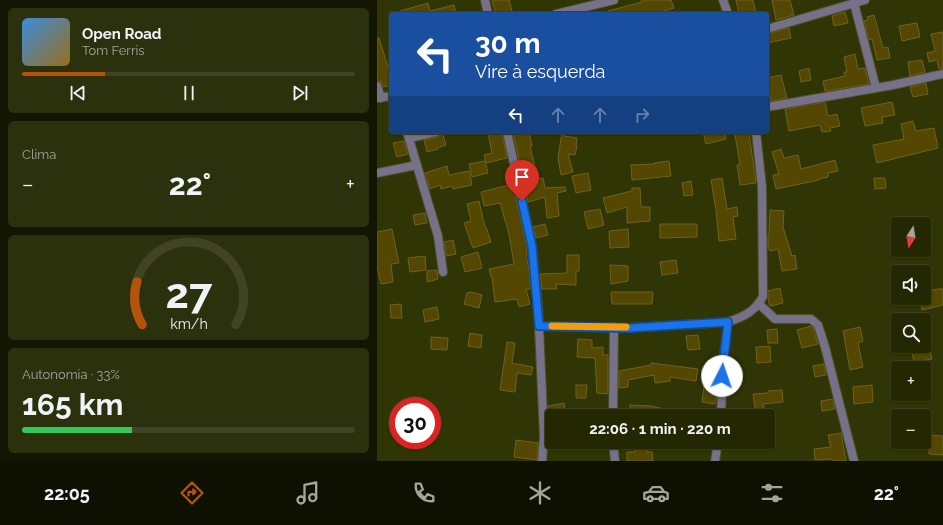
<!DOCTYPE html>
<html lang="pt">
<meta charset="utf-8">
<style>
:root{--surface:#232803;--page:#2b300d;--text:#f1f3f6;--muted:#a3a69a;--line:#404425;--accent:#b45309}
body{margin:0;font-family:Raleway,sans-serif;background:var(--page);color:var(--text);height:100vh;display:flex;flex-direction:column;font-size:15px;white-space:nowrap}
*{box-sizing:border-box;margin:0}
p{font-size:13px;color:var(--muted)}
.icon{flex:none;width:22px;height:22px;fill:none;stroke:currentColor;stroke-width:2;stroke-linecap:round;stroke-linejoin:round}
.map{position:relative;flex:1;overflow:hidden}
.drawer{display:flex;flex-direction:column;gap:8px;padding:8px;background:#131602;width:377px}
.drawer>*{flex:none}
.guide{position:absolute;left:12px;top:12px;width:380px;height:122px;border-radius:4px;box-shadow:0 1px 3px #0004,0 0 0 1px var(--line);background:#1a4fa0;color:#fff;overflow:hidden}
.needle{width:26px;rotate:192deg}
.tools{position:absolute;left:514px;top:217px;display:grid;gap:8px}
.tools a{display:grid;place-items:center;width:40px;height:40px;border-radius:4px;background:var(--surface);box-shadow:0 1px 3px #0004,0 0 0 1px var(--line);font-size:20px}
.speed{position:absolute;left:12px;top:397px;display:flex;gap:8px;font-size:20px;font-weight:700;text-align:center}
.speed>*{display:grid;place-content:center;width:52px;height:52px;border-radius:50%;background:var(--surface);box-shadow:0 1px 3px #0004,0 0 0 1px var(--line);line-height:1}
.speed .limit{border:6px solid #d22;background:#fff;color:#111}
.pin{position:absolute;display:grid;place-items:center;width:34px;height:34px;color:#fff;margin:-41px -17px;border-radius:50% 50% 50% 0;rotate:-45deg;box-shadow:0 0 4px #0007}
.pin .icon{rotate:45deg}
.me{position:absolute;width:44px;margin:-22px;rotate:4deg;stroke-linejoin:round;filter:drop-shadow(0 0 3px #0008)}
.turn{display:flex;align-items:center;gap:14px;height:84px;padding:0 20px;font-size:18px}
.turn .icon{width:52px;height:52px;stroke-width:2.5}
.turn b{display:block;font-size:28px;line-height:34px}
.lanes{display:flex;align-items:center;height:38px;padding:0 20px;background:#0003;justify-content:center;gap:20px;direction:ltr}
.lanes .off{opacity:.35}
.big{font-size:30px;font-weight:700;line-height:1.1}
.drawer .widget{flex:1;display:flex;flex-direction:column;justify-content:center;gap:6px;min-width:0;padding:0 14px;border-radius:6px;background:var(--page)}
.drawer .dial{align-items:center;gap:0}
.dial svg{height:104px;overflow:visible;fill:none;stroke:var(--line);stroke-width:7;stroke-linecap:round;text-anchor:middle}
.dial text{fill:var(--text);stroke:none}
.song{display:flex;align-items:center;gap:12px}
.cover{width:48px;height:48px;border-radius:6px;background:linear-gradient(135deg,hsl(210 70% 55%),hsl(40 70% 35%))}
.played{height:4px;border-radius:2px;background:linear-gradient(90deg,var(--accent) 25%,var(--line) 25%)}
.keys{display:flex;justify-content:space-around;direction:ltr}
.heat{display:flex;justify-content:space-between;align-items:center;font-size:22px;direction:ltr}
.charge{height:6px;border-radius:3px;background:linear-gradient(90deg,#34c759 33%,var(--line) 0)}
.trip{position:absolute;left:168px;top:409px;width:230px;height:40px;border-radius:4px;background:var(--surface);box-shadow:0 1px 3px #0004,0 0 0 1px var(--line);font-weight:700;line-height:40px;text-align:center}
.menu{display:flex;height:64px;justify-content:space-around;align-items:center;background:#0e1001;color:var(--muted)}
.menu .icon{width:28px;height:28px}
.menu .on{color:var(--accent)}
.menu b{font-size:18px;color:var(--text)}
main{display:flex;flex:1;min-height:0}
.map>svg:first-child{display:block}
.building{fill:#534702;stroke:#706221}
.lines{fill:none;stroke-linecap:round;stroke-linejoin:round}
.minor-casing{stroke:#4c5224;stroke-width:10}
.minor{stroke:#777089;stroke-width:8}
.route-casing{stroke:#114b97;stroke-width:10}
.route{stroke:#1a73e8;stroke-width:7}
.slow{stroke:#f59e0b;stroke-width:7}
</style>
<main>
<section class="drawer">
<div class="widget">
<div class="song"><i class="cover"></i><div><b>Open Road</b><p>Tom Ferris</p></div></div>
<div class="played"></div>
<div class="keys"><svg class="icon" aria-label="previous" viewBox="0 0 24 24"><path d="M18 5L8 12l10 7zM5 5v14"/></svg><svg class="icon" aria-label="pause" viewBox="0 0 24 24"><path d="M8 5v14M16 5v14"/></svg><svg class="icon" aria-label="next" viewBox="0 0 24 24"><path d="M6 5l10 7-10 7zM19 5v14"/></svg></div>
</div>
<div class="widget"><p>Clima</p>
<div class="heat"><a>−</a><b class="big">22°</b><a>+</a></div>
</div>
<div class="widget dial"><svg viewBox="0 0 100 80">
<path d="M14 69A42 42 0 1 1 86 69"/>
<path d="M14 69A42 42 0 0 1 10 36" stroke="#b45309"/>
<text x="50" y="56" font-size="32" font-weight="700">27</text>
<text x="50" y="72" font-size="11">km/h</text>
</svg></div>
<div class="widget"><p>Autonomia · 33%</p><b class="big">165 km</b><div class="charge"></div></div>
</section>
<div class="map">
<svg width="566" height="461" viewBox="0 0 566 461">
<rect width="100%" height="100%" fill="#2f3504"/>
<path class="building" d="M115 0H132L136 14H119Z
M264 0H294L297 8 277 14H231V11L265 2Z
M359 0H376L379 14H362Z
M395 0H413L417 15 399 20Z
M51 3 53 11 77 5 79 14H23V11Z
M468 12 471 23 457 26 455 16Z
M497 15 506 48 511 47 513 58 500 60 495 39 492 40 487 21 491 20 490 17Z
M540 23 543 37 525 41 522 26Z
M412 28 414 38 390 43V34Z
M566 32V69H562L560 60 552 62 550 53 558 51 554 34Z
M0 38H2L14 77V85L6 87 4 82 1 81 0 76Z
M478 54 481 69 488 68 492 84 448 91 446 81 468 76 467 72H470L467 57Z
M545 60 548 72 533 76 531 62Z
M432 68 434 80 424 82 422 71Z
M404 75 410 98 394 101 390 78Z
M549 83 551 94 536 97 533 87Z
M448 102 451 116 460 114 463 126 453 128 454 131 445 132 443 125 412 131 408 109Z
M515 102 518 115 505 117 506 123 488 126 484 108Z
M536 121 539 131 557 128 561 148 500 163 496 145 527 139 524 124Z
M65 132 69 145 60 148 61 149 50 152 47 140 61 137Z
M118 132H125L130 158 109 163 107 155 115 153 111 133Z
M136 132H152L155 146H153L161 179 166 178 168 188 188 187 189 191 180 193 182 216 170 218 168 197 151 202Z
M185 132 187 136 200 138 199 145 200 146 198 155 191 154 196 172 184 175 181 158Z
M326 132H348L349 139 329 144Z
M372 133 379 183 363 185 360 165H363L358 135Z
M27 141 31 154 20 157 16 143Z
M404 149 407 158 421 155 424 169 458 160 461 171 451 173V177L441 179 442 180 399 189 396 175 402 174 395 152Z
M108 161 111 173 95 177 92 164Z
M292 161 294 176 255 180 254 165 277 164V163Z
M70 166 72 175 92 171 95 185 76 189 75 186 64 189 63 185 53 189 48 173Z
M211 173 214 190 199 193 195 176Z
M345 178 350 209 360 207 361 216 356 217 359 239 342 241 339 210 334 180Z
M497 178H508L509 188 498 189Z
M314 181 316 195 307 196 305 183Z
M136 184 150 247V255H149L152 269 154 289H149L153 304 142 307 140 299 118 302 115 277H114L112 269 137 264 132 234 123 203 107 206 104 192Z
M255 188H263L264 207H273V221L250 223V207L230 213 226 198 255 191Z
M102 201 108 227H109L114 242 96 248 87 223 94 221 90 204Z
M223 209 227 225 211 229 207 212Z
M393 210 407 211 406 227 415 256 418 255 420 269 405 271 401 249 393 251 391 246V236L392 235Z
M48 213 50 223 38 225 36 215Z
M168 224 171 235 159 238 156 227Z
M283 224H320V237L283 238Z
M15 229 22 263 14 264 16 282 4 284 0 266V232Z
M251 229 252 247 233 248 232 231Z
M76 240 79 254 69 256 67 242Z
M101 252 105 268 88 272 84 257Z
M190 255H202V271H199V285L179 284 180 289H165L163 274 190 273Z
M48 256 49 270 33 272 31 258Z
M299 260 301 273 285 275 283 262Z
M233 265 251 266V281L234 284Z
M60 270 61 279 50 282V271Z
M403 288 406 303 393 306 391 299V291Z
M561 289H566V305L545 310 543 298H547V292Z
M94 292 105 295 102 308 87 304 90 293Z
M234 292H276L275 304H235Z
M24 304 25 318H14L13 305Z
M60 307 62 319 48 322 46 310Z
M434 326 436 328 441 344 425 348 420 330Z
M483 327 486 341 481 343 486 367 473 370 466 331Z
M400 329 401 343H391L390 330Z
M93 333 105 335 104 348 91 346Z
M321 335 323 349 311 350 309 336Z
M54 337 71 338 70 350 54 349Z
M201 339 215 340V348L226 347V355H231V394L220 393 218 358 200 357Z
M130 342 138 343 135 363 156 367 154 375 140 373 138 392 123 390Z
M393 346 394 362 380 363 379 347Z
M534 346H552L555 359 537 362Z
M274 363 321 369 319 381 293 377V381L278 383 277 375 251 380V387L242 388V371L274 365Z
M447 364 449 375 438 377 436 366Z
M199 385H210L209 398H199Z
M327 385 340 387 338 404 325 402Z
M495 385 496 402 477 404 476 387Z
M405 390 406 402 386 404 387 408 378 409 376 394 391 393V391Z
M456 399 458 409 445 411 444 401Z
M187 403 189 416H172L171 406Z
M253 405 273 406 302 412V416H253Z
M464 433 469 461H456L455 459 438 460 437 449 454 447 451 435Z
M552 435 566 436V455L552 454Z
M139 440 161 443 160 460 137 457Z
M258 442H270V452H275L276 461H250V452H258Z"/>
<g class="lines">
<g class="minor-casing">
<path id="minor" d="M108 0 111 14
M346 0 351 14
M477 3 499 88
M179 14 237 0
M390 29 488 0
M0 86 4 98
M0 98 14 96
M390 107 516 85 566 74
M30 132 61 236 66 272
M130 132 155 246 161 306 167 436 165 461
M32 138 59 132
M0 173 40 165
M382 304 398 319H434L441 325 448 347 477 461
M162 326 252 328 351 322C366 317 379 311 386 296L385 187 379 132
M227 416 236 414
M236 416 237 327
M344 416 346 363 351 322
M236 442 238 461
M338 461 341 442"/>
</g>
<use href="#minor" class="minor"/>
</g>
<g class="lines">
<g class="route-casing">
<path id="route" d="M145 201 155 246 162 326 252 328 351 322 345 376"/>
</g>
<use href="#route" class="route"/>
<path class="slow" d="M175 326 249 327"/>
</g>
</svg>
<div class="tools">
<a><svg class="needle" viewBox="-14 -14 28 28"><path d="M0-13l5 13h-10z" fill="#e53935"/><path d="M0 13l5-13h-10z" fill="#a3a69a"/></svg></a>
<a><svg class="icon" aria-label="sound" viewBox="0 0 24 24"><path d="M4 9h4l5-4v14l-5-4H4zM17 9q2 3 0 6"/></svg></a>
<a><svg class="icon" aria-label="search" viewBox="0 0 24 24"><circle cx="10" cy="10" r="6"/><path d="M15 15l6 6"/></svg></a>
<a>+</a>
<a>−</a>
</div>
<div class="speed"><div class="limit">30</div></div>
<div class="pin" style="left:145px;top:201px;background:#d93025"><svg class="icon" aria-label="arrive" viewBox="0 0 24 24"><path d="M6 21V4h12l-3 4 3 4H6"/></svg></div>
<svg class="me" style="left:345px;top:376px" viewBox="-20 -20 40 40"><circle r="19" fill="#fff"/><path d="M0-13L10 11 0 6-10 11z" fill="#1a73e8"/></svg>
<div class="trip">22:06 · 1 min · 220 m</div>
<div class="guide">
<div class="turn"><svg class="icon" aria-label="left" viewBox="0 0 24 24"><path d="M17 20v-9H6M10 6l-5 5 5 5"/></svg><div><b>30 m</b>Vire à esquerda</div></div>
<div class="lanes"><svg class="icon" aria-label="left" viewBox="0 0 24 24"><path d="M17 20v-9H6M10 6l-5 5 5 5"/></svg><svg class="icon off" aria-label="ahead" viewBox="0 0 24 24"><path d="M12 20V5M6 11l6-6 6 6"/></svg><svg class="icon off" aria-label="ahead" viewBox="0 0 24 24"><path d="M12 20V5M6 11l6-6 6 6"/></svg><svg class="icon off" aria-label="right" viewBox="0 0 24 24"><path d="M7 20v-9h11M14 6l5 5-5 5"/></svg></div>
</div>
</div>
</main>
<nav class="menu">
<b>22:05</b>
<svg class="icon on" aria-label="directions" viewBox="0 0 24 24"><path d="M12 3l9 9-9 9-9-9zM9 14v-3h6M13 9l2 2-2 2"/></svg>
<svg class="icon" aria-label="music" viewBox="0 0 24 24"><path d="M9 18V5l10-2v13"/><circle cx="6" cy="18" r="3"/><circle cx="16" cy="16" r="3"/></svg>
<svg class="icon" aria-label="phone" viewBox="0 0 24 24"><path d="M5 4h4l2 5-3 2q2 4 5 5l2-3 5 2v4C11 20 4 13 5 4z"/></svg>
<svg class="icon" aria-label="climate" viewBox="0 0 24 24"><path d="M12 3v18M4 7l16 10M4 17L20 7"/></svg>
<svg class="icon" aria-label="car" viewBox="0 0 24 24"><path d="M5 17H2v-5l4-1 3-4h7l3 4 3 1v5h-3M9 17h6M6 11h13"/><circle cx="7" cy="17" r="2"/><circle cx="17" cy="17" r="2"/></svg>
<svg class="icon" aria-label="filters" viewBox="0 0 24 24"><path d="M4 7h16M4 17h16"/><circle cx="9" cy="7" r="2"/><circle cx="15" cy="17" r="2"/></svg>
<b>22°</b>
</nav>
